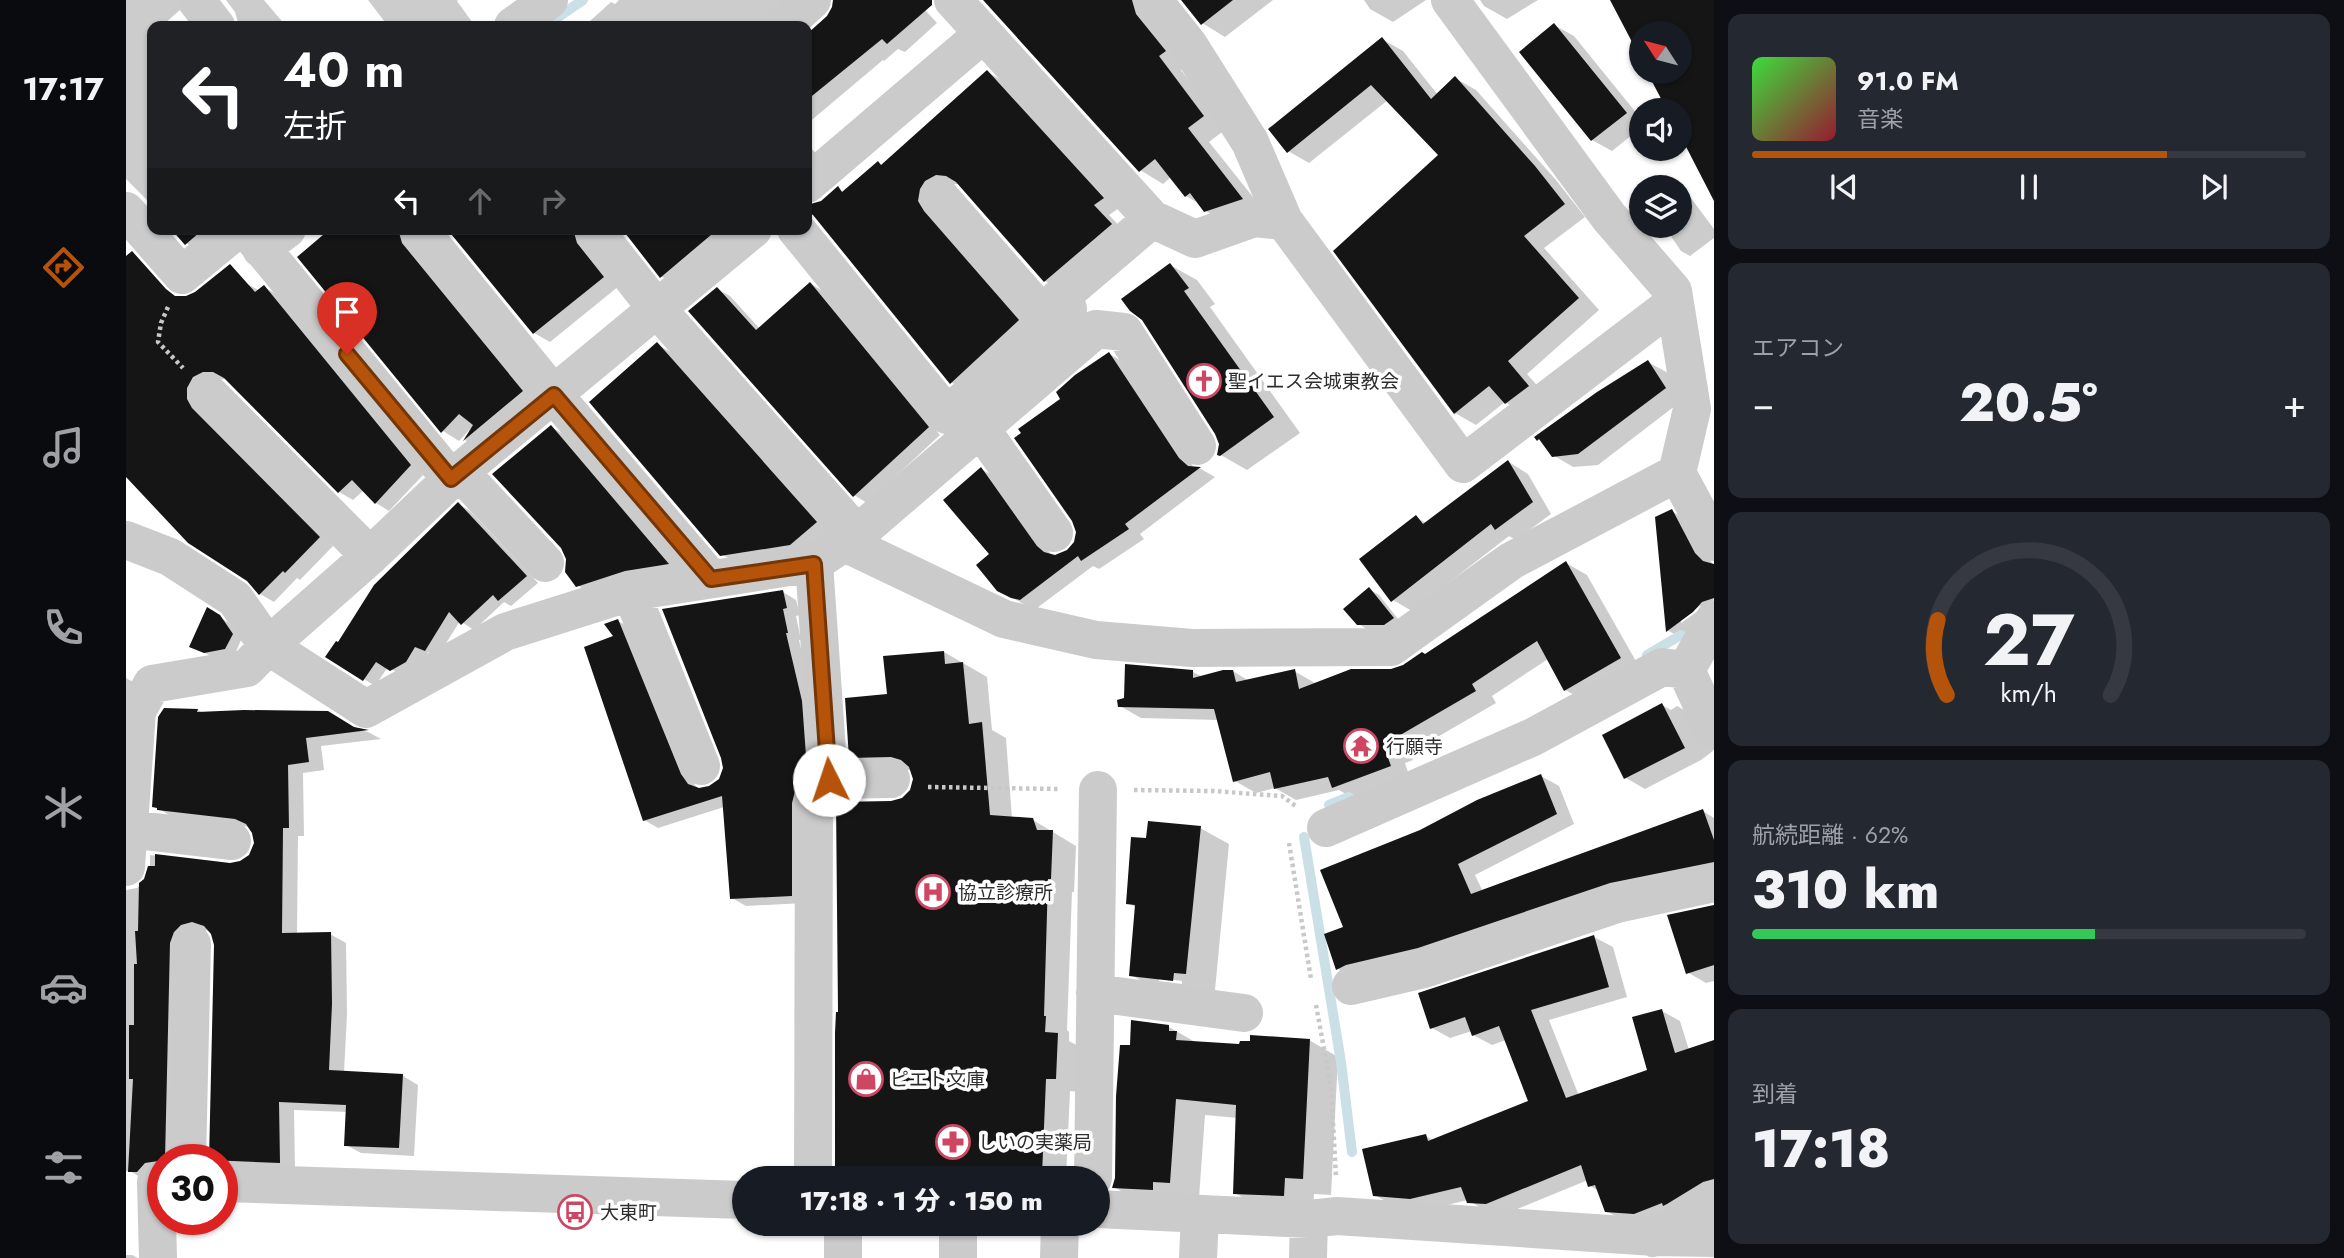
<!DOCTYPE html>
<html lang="ja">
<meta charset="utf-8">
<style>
:root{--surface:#171b24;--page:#242831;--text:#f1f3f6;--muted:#9ea1a6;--line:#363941;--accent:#b45309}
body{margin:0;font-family:Jost,"Noto Sans JP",sans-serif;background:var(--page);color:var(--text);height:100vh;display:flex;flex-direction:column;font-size:26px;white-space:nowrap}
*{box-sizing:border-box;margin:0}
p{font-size:23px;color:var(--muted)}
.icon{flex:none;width:38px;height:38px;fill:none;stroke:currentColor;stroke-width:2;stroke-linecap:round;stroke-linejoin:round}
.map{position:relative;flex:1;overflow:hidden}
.drawer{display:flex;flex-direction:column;gap:14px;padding:14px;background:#0d0f14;width:630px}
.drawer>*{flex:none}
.top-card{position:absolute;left:21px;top:21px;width:665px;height:214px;border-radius:14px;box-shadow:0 2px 5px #0004;background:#202124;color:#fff;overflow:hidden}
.needle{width:46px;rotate:306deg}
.buttons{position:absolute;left:1503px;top:21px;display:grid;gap:14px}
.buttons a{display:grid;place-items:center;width:63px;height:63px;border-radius:50%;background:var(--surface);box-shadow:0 2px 5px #0004;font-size:35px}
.speed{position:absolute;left:21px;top:1144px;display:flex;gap:14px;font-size:35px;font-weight:700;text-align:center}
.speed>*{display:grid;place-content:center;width:91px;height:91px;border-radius:50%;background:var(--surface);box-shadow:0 2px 5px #0004;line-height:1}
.speed .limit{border:10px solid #d22;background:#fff;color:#111}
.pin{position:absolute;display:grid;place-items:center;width:60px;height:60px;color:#fff;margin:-72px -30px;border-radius:50% 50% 50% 0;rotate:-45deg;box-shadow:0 0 7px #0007}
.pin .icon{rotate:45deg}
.me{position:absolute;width:77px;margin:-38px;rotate:356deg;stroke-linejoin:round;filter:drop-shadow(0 0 5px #0008)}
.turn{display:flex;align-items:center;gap:24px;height:147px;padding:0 21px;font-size:32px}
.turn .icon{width:91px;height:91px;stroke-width:2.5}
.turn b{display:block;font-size:49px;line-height:60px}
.lanes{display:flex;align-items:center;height:66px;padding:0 21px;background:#0003;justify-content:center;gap:35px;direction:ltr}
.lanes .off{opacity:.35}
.big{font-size:52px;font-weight:800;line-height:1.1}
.drawer .card{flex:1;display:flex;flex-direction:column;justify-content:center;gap:10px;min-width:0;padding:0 24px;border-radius:14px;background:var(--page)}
.drawer .dial{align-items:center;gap:0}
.dial svg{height:182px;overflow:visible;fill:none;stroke:var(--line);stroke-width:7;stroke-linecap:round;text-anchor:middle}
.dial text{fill:var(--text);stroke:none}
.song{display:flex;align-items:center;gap:21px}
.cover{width:84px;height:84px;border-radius:10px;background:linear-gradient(135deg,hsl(120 70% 55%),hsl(350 70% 35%))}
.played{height:7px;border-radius:4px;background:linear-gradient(90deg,var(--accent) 75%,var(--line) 75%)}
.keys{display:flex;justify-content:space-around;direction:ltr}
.heat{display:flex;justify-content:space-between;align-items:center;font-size:38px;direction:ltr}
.charge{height:10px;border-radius:5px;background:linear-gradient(90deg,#34c759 62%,var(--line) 0)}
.trip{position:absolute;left:606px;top:1166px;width:378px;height:70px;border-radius:35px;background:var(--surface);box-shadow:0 2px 5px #0004;font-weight:800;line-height:70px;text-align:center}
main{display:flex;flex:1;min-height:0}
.tab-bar{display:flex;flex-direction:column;width:126px;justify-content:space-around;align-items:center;background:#090b0e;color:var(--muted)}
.tab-bar .icon{width:49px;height:49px}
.tab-bar .selected{color:var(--accent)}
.tab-bar b{font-size:32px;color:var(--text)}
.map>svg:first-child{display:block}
.shadow{fill:#0003;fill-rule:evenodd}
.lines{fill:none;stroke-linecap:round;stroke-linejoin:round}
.stream{stroke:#cbdfe7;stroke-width:10}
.building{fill:#151515}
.path{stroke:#c8c8c8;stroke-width:4.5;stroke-dasharray:3.5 3.5;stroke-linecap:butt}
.minor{stroke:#cbcbcb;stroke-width:38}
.route-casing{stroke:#753606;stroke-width:18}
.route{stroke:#b45309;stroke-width:12}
.labels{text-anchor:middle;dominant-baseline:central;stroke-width:7;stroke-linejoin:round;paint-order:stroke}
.poi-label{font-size:19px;fill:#2e2e2e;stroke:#fff;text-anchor:start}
</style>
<main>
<nav class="tab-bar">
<b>17:17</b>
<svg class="icon selected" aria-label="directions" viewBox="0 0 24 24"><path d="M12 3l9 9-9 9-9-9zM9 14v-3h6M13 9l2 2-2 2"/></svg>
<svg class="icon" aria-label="music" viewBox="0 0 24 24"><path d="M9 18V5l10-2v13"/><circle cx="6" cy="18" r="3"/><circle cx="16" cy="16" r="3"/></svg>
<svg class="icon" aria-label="phone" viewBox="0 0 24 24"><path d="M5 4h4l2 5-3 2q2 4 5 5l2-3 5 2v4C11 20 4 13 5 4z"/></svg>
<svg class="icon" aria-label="climate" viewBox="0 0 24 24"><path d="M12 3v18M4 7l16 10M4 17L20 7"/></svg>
<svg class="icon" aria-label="car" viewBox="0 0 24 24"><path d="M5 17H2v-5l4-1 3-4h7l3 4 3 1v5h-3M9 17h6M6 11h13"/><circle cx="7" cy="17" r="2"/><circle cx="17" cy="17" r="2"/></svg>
<svg class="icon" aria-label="filters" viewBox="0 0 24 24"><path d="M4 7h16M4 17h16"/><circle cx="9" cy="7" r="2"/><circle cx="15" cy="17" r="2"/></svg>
</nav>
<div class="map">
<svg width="1588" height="1258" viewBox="0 0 1588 1258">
<rect width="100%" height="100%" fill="#fff"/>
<path class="shadow" d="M0 0H65L36 26H26V205L0 179Z
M100 0H138L160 26H113L109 12Z
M242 0H332L331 1 349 26H262Z
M493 0H681L654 26H468L464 21 485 2 489 4Z
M735 0H790L811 23 779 52 772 49 758 61 757 60 681 124V36L705 12Z
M859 0H1033L1062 65 1055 70 1100 129 1083 142 1139 212 1103 225 1080 211 1074 204 1060 196 1045 177 1037 184 1014 170Z
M1057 0H1147L1099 37 1076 23Z
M1238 0H1300L1267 22 1244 9Z
M1354 0H1412L1381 19 1358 6Z
M1428 25 1448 36 1516 120V127L1486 151 1466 140Z
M1256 39 1277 51 1312 95 1329 78 1350 90 1430 180 1459 217 1418 248 1473 310 1401 374 1423 399 1401 415 1379 402 1350 425 1329 413 1314 155 1262 100 1183 163 1162 151Z
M862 72 878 82 993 208 983 215 1001 234 935 290 919 281 834 184H828L908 330 841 392 825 382 690 216 681 212V207L696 202 712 189 718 192 752 163 757 166Z
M681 143 698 163 681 180Z
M1554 189 1562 194 1588 229V238L1564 256 1555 251 1538 226H1554Z
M47 229H100L74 251 60 243Z
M207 229H290L412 401 354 449 339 440 346 429 345 428 333 441 317 431 174 257Z
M324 229H465L493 286 424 342 408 333Z
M498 229H620L551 286 535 276Z
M0 257 69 329 119 283 134 291 138 287 152 295 298 474 263 511 250 503 238 490 227 500 213 492 101 379H92L207 546 174 580 171 578 148 602 134 594 122 579 0 475Z
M1044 265 1071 280 1089 304 1084 307 1174 433 1121 470 1093 454 1095 444Z
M685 284 697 291 814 435 741 503 728 495 591 289 604 296 634 329Z
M531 344 546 353 705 531 680 552 611 563 595 554Z
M985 355 1001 364 1068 468 1075 469 1089 477 1014 534 1018 539 973 569 967 566 911 608 903 607 872 590 855 469 871 478 926 556 942 552 950 542 952 532 936 399 950 377Z
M1522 362 1542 373 1558 399 1472 465 1447 467 1427 455 1417 442 1412 439Z
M425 427 441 436 557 573 468 595 451 585Z
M1383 462 1402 474 1425 514 1390 540 1383 536 1286 611 1267 600 1290 517 1300 523Z
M333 504 344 511 412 583 385 606 378 602 348 630 334 621 312 656 302 652 292 668 277 676 262 667 249 686 238 679 213 645Z
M1546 511 1563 522 1587 565 1588 619 1559 640 1541 630ZM1574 606 1576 608 1555 623V619Z
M1440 563 1461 575 1515 670 1460 701 1439 690 1422 659 1366 696 1370 703 1284 753 1287 760 1279 763 1284 778 1228 799 1213 790 1170 800 1149 788 1130 793 1109 781 1093 720 1015 718 994 706 1067 672 1077 677 1107 671 1123 681 1168 671 1189 683 1266 670 1300 656Z
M1243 589 1253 595 1276 624 1268 630H1242L1233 624Z
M657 592 670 600 674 615 670 616 675 640H673L689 709 679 903 620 906 606 898 598 807 532 828 518 820 490 637 492 621 506 629 568 784 573 789 583 788 594 780Z
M82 610 103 623 115 640 109 654 88 657 74 651Z
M818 652 861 677 866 730 880 738 886 818 907 820 950 846 948 892H946L941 1030 943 1032V1041L956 1048 953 1092 944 1091 940 1178H711L714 1014 766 803 777 800 785 791 789 779 786 770 749 771 725 757 763 695Z
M0 678 11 684 0 710Z
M1536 705 1545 710 1551 706 1571 717 1587 751 1575 760 1519 789 1500 778Z
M39 710H72L77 713 230 729 242 732 255 739 195 746 198 770 177 773 178 836H172L171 935 204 934 220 943 221 1014 218 1073 277 1076 292 1085 288 1156 235 1153 220 1145 222 1112 168 1110 169 1171 96 1175V1160H85L90 944 83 930 71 933 55 1160H37V1171L19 1180 4 1171H0V890L11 888 19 881 24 869V855L104 864 115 863 125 856 129 844 128 832 124 827 48 818 33 809Z
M1415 776 1433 786 1448 824 1349 875 1357 892 1577 811 1588 818V875L1230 979 1212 969 1219 928 1294 831Z
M1074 828 1103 844 1089 990 1034 991 1005 975 1011 908 1002 903 1022 840ZM1033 978 1056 981V984L1033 981Z
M1588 907V981L1580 983 1561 972Z
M1468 937 1487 947 1501 997 1423 1020 1453 1096 1523 1071 1536 1011 1554 1021 1563 1050 1588 1042V1197L1560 1214 1499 1221 1480 1211 1473 1191 1464 1186 1462 1180 1379 1214 1362 1212 1342 1200 1304 1209 1268 1206 1249 1195 1300 1136 1308 1141 1405 1102 1380 1040 1366 1045 1347 1035 1346 1031 1324 1038 1306 1028Z
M1043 1027 1071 1043 1115 1046 1183 1040 1212 1057 1205 1195 1188 1194 1187 1212 1137 1209 1109 1193 1112 1118 1079 1115 1073 1198 1017 1204 988 1187 1005 1047Z
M0 1255H6L12 1258H0Z"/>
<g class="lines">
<path class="stream" d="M419 26 457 0
M1521 655 1555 635
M1203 805 1223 797
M1178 837 1215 1062 1226 1152"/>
</g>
<path class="building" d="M707 0H806V5L761 44 756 39 681 100V34L701 16 706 7Z
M857 0H1006L1010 14 1040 51 1033 56 1078 116 1062 128 1117 199 1078 212 1064 193 1059 197 1029 159 1013 172Z
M1055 0H1107L1075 25Z
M1484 0H1588V201L1554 135V110H1541L1521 72H1554V33H1516V61Z
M1428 23 1501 113 1465 141 1393 52Z
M1256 37 1305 99 1329 76 1409 166 1439 204 1398 236 1453 298 1382 361 1403 386 1379 404 1363 386 1328 414 1207 251 1312 155 1245 85 1161 153 1142 129Z
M861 70 978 198 968 205 986 224 918 282 830 182 820 176 810 175 799 181 794 189 792 201 798 211 893 320 824 384 687 215 681 211V205L695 201 712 186 716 192 752 161 755 165Z
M45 229H72L74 232 59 245Z
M204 229H272L276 243 397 391 337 441 347 425 333 414 315 433 171 257Z
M321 229H447L451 243 478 277 407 334Z
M496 229H592L534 278Z
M6 251 40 289 49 296H60L69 292 104 264 129 292 138 285 285 465 249 504 226 480 212 493 98 378 87 372H77L67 377 61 388V399L66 408 194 537 159 573 157 571 133 595 121 581 62 543 0 477V256Z
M1044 263 1063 288 1058 291 1148 417 1094 456 1091 455 1093 444 1089 434 1016 320 1004 311 995 299Z
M684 282 803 427 727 497 562 311 591 287 630 330Z
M531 342 691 522 664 545 594 556 463 402Z
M983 352 1053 458 1062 466 1075 467 999 524 1003 529 955 561 952 556 894 600 885 598 871 591 850 565 863 554 817 500 855 467 911 546 918 552 929 555 941 550 948 542 950 532 946 521 888 438 895 433 892 429 934 399 930 392 949 375Z
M1522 360 1540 388 1452 454 1426 457 1413 439 1411 441 1408 437 1471 392Z
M425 425 543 564 499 571 450 587 439 572 440 559 435 548 366 474Z
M1382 460 1407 502 1369 530 1365 524 1265 602 1233 559 1290 515 1297 524Z
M332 502 401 576 372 601 367 595 335 625 323 612 299 651 289 647 280 662 264 671 250 662 237 681 199 657 210 641 212 642 248 585Z
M1546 509 1569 553 1577 561 1588 564V598L1576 602 1567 612 1540 632 1529 517Z
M1440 561 1495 658 1438 691 1411 641 1346 684 1350 691 1264 741 1267 749 1260 752 1265 766 1206 788 1202 777 1148 789 1144 772 1107 782 1088 709 992 707 991 700 998 698 999 664 1067 670V678L1097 670H1107L1110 682 1169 669 1173 689 1225 669H1265L1277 665 1296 652 1299 654Z
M1243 587 1268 618 1258 625H1231L1217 609Z
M657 590 661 608 657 609 662 633H660L676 701 682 783 669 791 666 803V896L604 899 596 796 517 821 458 647 487 636 478 624 492 619 555 774 562 784 573 788 583 786 593 779 597 768 595 758 536 609Z
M81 607 94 615 107 634 99 649 78 653 63 647Z
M818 651 819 664 837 662 843 724 856 722 864 815 907 818 911 830H927L925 879H922L918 1016H920L919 1032 932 1033 930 1079H920L916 1175H903V1178H709V1033L710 1012H712L710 802 765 801 776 798 784 790 787 779 783 767 775 760 765 757 723 758 719 698 761 694 757 656Z
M1536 703 1559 748 1498 779 1476 735Z
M38 708 72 709 71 712 118 710 202 711 228 727 243 730 180 738 183 762 162 765 163 828H157L156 933 205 932 206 1004 203 1070 277 1074 273 1148 218 1146 220 1105 153 1102 154 1163 83 1160 88 945 85 934 78 926 66 922 55 925 48 932 44 943 39 1160 19 1163 11 1172H2L7 1079H3V1025H8V964H11L9 931H12L13 883 18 879 22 866H29V854L104 863 114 861 123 855 128 843 126 833 120 824 109 819 31 810V808L26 807 32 717Z
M1415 774 1431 814 1332 864 1345 894 1577 809 1588 840V862L1484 883 1292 948 1220 965 1210 970 1198 934 1217 927 1194 870 1294 830 1351 800Z
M1022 821 1075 826 1060 974 1048 973 1047 981 1003 976 1009 905 1000 904 1005 837 1020 838Z
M1588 905V965L1560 974 1541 915Z
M1468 935 1483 987 1405 1010 1440 1098 1521 1070 1506 1017 1536 1009 1549 1053 1588 1040V1179L1577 1182 1541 1204 1537 1206 1536 1203 1508 1214 1479 1212 1469 1185 1462 1187 1455 1165 1360 1204 1341 1203 1335 1187 1284 1199 1247 1196 1236 1149 1300 1134 1302 1141 1402 1101 1373 1026 1346 1036 1339 1017 1304 1029 1292 993Z
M1005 1020 1043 1025V1031H1051L1050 1040 1113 1044 1114 1041H1124V1035L1184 1039 1177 1179 1159 1178 1158 1196 1107 1194 1110 1105 1050 1099 1044 1183 1027 1182V1190L986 1188 989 1178 990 1096 994 1045H1004Z"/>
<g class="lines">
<path class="path" d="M42 307 35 323 32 342 57 368
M802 787 933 789
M1008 790 1087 791 1156 796 1171 807
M1163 843 1185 979
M1190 1005 1205 1087 1210 1177"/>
<path class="minor" d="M70 0 90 26
M1027 0 1062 44 1124 142 1158 221
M1324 0 1483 217 1547 291 1566 409 1551 473 1588 542
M387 26 423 0
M657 26 686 0
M681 184 857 34
M814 197 925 324
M0 211 56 275 112 229
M1026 219 1069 239 1128 218 1158 221 1337 464 1548 303
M120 229 325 479
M293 229 428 395 585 579
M468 229 531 309 731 534
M670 229 821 415 942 309 932 299 1026 219 827 0
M135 249 161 229
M82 393 244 556
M855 429 928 533
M334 472 419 563
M0 540 44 557 109 599 142 646 240 709 379 632 505 592 688 563 731 534 970 329 998 332 1071 446
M719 543 878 619 970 640 1066 648 1265 647 1385 561 1551 473
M688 563 703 780 765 779
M505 592 575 766
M1588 620 1560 670 1588 731
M1200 828 1407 737 1536 667 1560 670
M1 829 106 841
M0 867 11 711 26 684 121 668 142 646 244 556 325 479 627 229
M1225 986 1298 969 1491 904 1588 883
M969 993 1118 1013
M61 1160 66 944
M687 1178 688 803
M967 1178 972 790
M30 1182 32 1258
M96 1183 618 1200
M971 1209 1183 1219 1211 1216 1529 1237 1588 1238
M717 1223V1258
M1527 1238 1588 1201
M832 1258V1223
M933 1258 934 1223
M1072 1258 1074 1215
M1182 1258 1183 1219"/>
</g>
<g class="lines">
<g class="route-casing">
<path id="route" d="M221 354 325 479 428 395 585 579 688 564 703 780"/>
</g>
<use href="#route" class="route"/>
</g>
<defs>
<g id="church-ring" transform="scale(1.75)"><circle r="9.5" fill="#fff" stroke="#ce4661" stroke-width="1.5"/><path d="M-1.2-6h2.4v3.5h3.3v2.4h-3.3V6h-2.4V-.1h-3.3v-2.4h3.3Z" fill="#ce4661"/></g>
<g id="temple-ring" transform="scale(1.75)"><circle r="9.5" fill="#fff" stroke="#ce4661" stroke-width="1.5"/><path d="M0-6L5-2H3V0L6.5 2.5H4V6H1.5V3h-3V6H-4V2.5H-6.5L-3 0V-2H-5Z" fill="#ce4661"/></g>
<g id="hospital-ring" transform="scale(1.75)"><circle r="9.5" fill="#fff" stroke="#ce4661" stroke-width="1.5"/><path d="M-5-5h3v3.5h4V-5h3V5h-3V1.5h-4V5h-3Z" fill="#ce4661"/></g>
<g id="shop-ring" transform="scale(1.75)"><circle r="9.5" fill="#fff" stroke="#ce4661" stroke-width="1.5"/><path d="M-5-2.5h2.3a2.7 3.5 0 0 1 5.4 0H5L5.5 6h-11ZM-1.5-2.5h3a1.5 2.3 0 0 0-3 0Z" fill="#ce4661"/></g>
<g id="pharmacy-ring" transform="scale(1.75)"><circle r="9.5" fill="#fff" stroke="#ce4661" stroke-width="1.5"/><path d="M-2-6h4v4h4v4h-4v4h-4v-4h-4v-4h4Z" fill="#ce4661"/></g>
<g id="bus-ring" transform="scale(1.75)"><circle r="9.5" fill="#fff" stroke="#ce4661" stroke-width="1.5"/><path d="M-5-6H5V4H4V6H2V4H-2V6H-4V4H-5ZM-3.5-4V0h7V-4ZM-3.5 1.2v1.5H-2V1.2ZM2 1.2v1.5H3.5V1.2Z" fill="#ce4661"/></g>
</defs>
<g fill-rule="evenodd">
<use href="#church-ring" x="1078" y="381"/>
<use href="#temple-ring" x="1235" y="746"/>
<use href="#hospital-ring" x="807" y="892"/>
<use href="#shop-ring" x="740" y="1079"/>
<use href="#pharmacy-ring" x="827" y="1142"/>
<use href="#bus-ring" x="449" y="1212"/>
</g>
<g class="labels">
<g class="poi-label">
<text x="1102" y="381">聖イエス会城東教会</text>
<text x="1260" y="746">行願寺</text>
<text x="832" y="892">協立診療所</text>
<text x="764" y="1079">ピエト文庫</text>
<text x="852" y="1142">しいの実薬局</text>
<text x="474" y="1212">大東町</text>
</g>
</g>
</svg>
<div class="buttons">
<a><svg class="needle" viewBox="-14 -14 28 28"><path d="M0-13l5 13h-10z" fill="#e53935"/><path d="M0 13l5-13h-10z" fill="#9ea1a6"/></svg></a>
<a><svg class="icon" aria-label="sound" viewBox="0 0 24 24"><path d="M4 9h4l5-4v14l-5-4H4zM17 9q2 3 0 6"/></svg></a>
<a><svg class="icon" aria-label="layers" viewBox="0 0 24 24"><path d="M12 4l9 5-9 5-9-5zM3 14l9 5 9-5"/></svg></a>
</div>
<div class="speed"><div class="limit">30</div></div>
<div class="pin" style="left:221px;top:354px;background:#d93025"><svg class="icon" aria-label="arrive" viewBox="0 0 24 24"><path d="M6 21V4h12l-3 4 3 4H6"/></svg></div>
<svg class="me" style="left:703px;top:780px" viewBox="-20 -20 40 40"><circle r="19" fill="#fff"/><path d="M0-13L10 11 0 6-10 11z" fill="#b45309"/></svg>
<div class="trip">17:18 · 1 分 · 150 m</div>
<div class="top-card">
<div class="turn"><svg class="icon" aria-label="left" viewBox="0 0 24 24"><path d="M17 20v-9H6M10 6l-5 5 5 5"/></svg><div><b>40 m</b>左折</div></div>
<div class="lanes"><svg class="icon" aria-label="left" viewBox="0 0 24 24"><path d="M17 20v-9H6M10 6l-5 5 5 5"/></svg><svg class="icon off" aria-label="ahead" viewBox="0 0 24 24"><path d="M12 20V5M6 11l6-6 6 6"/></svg><svg class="icon off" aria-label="right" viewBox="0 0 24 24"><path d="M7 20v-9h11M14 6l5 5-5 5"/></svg></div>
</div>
</div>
<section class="drawer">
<div class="card">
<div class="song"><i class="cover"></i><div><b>91.0 FM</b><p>音楽</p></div></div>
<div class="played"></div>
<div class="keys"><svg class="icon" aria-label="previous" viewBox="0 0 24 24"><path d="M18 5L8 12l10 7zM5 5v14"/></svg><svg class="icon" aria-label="pause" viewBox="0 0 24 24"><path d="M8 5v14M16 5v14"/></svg><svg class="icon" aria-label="next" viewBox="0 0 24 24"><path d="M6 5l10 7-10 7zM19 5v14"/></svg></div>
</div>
<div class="card"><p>エアコン</p>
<div class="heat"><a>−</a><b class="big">20.5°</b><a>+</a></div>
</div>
<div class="card dial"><svg viewBox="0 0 100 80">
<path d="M14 69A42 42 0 1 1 86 69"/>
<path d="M14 69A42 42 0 0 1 10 36" stroke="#b45309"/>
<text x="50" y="56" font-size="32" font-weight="700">27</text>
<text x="50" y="72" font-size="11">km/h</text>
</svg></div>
<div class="card"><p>航続距離 · 62%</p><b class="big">310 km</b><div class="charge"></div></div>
<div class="card"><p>到着</p><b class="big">17:18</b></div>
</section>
</main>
